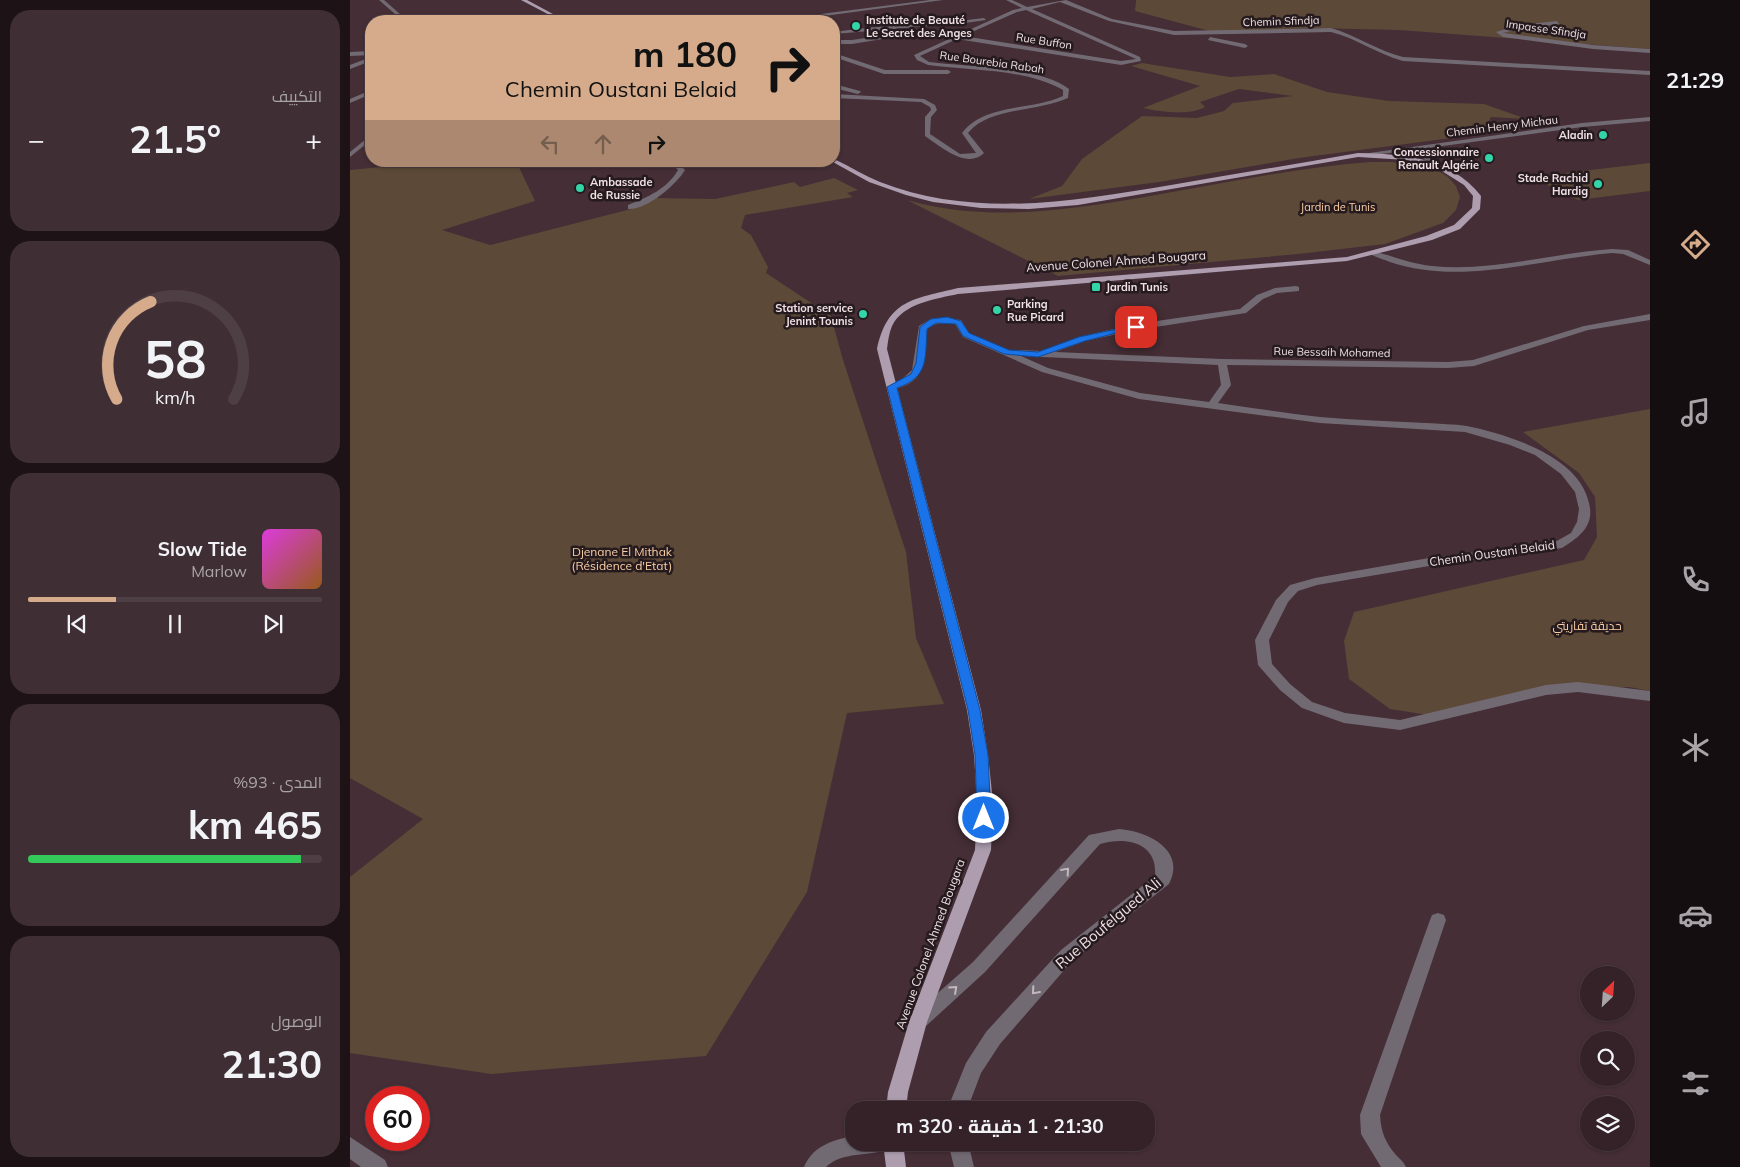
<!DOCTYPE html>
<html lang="ar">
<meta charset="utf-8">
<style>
:root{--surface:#342228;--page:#3f2f34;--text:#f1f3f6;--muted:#a9a4a8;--line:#4e3f45;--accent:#d6ab8b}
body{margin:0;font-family:Mulish,Cairo,sans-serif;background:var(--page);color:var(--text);direction:rtl;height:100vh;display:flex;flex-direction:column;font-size:19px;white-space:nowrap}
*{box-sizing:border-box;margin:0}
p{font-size:16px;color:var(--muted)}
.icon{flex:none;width:28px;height:28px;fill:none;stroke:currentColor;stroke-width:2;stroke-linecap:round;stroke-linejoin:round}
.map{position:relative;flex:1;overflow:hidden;direction:ltr}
.sheet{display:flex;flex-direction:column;gap:10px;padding:10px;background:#1d1316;width:350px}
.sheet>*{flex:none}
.guide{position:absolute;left:15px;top:15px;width:475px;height:152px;border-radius:20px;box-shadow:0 1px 4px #0004,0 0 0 1px var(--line);direction:rtl;background:#d6ab8b;color:#111;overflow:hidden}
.needle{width:32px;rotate:25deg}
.tools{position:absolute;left:1230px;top:966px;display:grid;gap:10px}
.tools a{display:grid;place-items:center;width:55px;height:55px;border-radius:50%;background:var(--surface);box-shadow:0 1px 4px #0004,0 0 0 1px var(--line);font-size:25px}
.speed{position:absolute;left:15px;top:1086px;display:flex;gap:10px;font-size:25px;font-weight:700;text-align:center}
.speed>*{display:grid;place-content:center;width:65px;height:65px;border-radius:50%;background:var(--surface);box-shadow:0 1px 4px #0004,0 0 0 1px var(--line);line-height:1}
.speed .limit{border:8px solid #d22;background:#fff;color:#111}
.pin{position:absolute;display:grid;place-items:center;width:42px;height:42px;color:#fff;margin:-21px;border-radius:10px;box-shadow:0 2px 8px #0006}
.me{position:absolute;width:55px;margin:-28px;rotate:0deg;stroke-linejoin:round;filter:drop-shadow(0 0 4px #0008)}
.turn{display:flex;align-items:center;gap:18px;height:105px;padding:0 20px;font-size:22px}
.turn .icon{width:65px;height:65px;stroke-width:2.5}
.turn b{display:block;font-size:35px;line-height:42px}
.lanes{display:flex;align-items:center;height:48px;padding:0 20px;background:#0003;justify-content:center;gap:25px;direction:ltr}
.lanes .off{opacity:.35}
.big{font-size:38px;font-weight:700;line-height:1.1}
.sheet .widget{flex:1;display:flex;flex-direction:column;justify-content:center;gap:8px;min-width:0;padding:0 18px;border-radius:20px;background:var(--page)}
.sheet .dial{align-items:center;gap:0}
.dial svg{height:130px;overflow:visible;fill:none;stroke:var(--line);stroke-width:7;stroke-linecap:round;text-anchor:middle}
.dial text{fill:var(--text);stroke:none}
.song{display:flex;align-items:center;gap:15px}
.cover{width:60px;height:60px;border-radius:8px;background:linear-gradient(135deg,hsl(300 70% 55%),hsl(30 70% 35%))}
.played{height:5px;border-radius:2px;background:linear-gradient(90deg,var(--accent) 30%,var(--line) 30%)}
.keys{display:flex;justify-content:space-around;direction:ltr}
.heat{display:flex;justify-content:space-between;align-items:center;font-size:28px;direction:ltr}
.charge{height:8px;border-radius:4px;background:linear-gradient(90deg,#34c759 93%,var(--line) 0)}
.trip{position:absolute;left:495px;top:1101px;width:310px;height:50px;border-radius:20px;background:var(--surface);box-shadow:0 1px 4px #0004,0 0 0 1px var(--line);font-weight:700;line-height:50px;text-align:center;direction:rtl}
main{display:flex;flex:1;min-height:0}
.tabs{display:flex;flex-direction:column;width:90px;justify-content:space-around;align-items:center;background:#150e10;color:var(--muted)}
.tabs .icon{width:35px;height:35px}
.tabs .current{color:var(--accent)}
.tabs b{font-size:22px;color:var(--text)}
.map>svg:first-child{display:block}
.green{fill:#5c4937}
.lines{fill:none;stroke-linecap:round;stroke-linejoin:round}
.minor{fill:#726a73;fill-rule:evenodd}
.major{fill:#ad9daf;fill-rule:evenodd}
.oneway{stroke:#c4b7bd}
.route{fill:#1a73e8;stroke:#114b97}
.poi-dot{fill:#33d4a8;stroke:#251a1d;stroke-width:2}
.labels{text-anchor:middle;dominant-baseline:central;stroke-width:5;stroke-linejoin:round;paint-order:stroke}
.far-poi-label{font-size:11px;font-weight:bold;fill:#f0e0e5;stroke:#251a1d;text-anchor:start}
.far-street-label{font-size:11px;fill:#f0e0e5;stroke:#251a1d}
.far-park-label{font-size:11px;fill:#facea4;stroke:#251a1d}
.street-label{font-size:12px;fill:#f0e0e5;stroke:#251a1d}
.park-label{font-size:12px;fill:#facea4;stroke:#251a1d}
.near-street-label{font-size:15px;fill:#f0e0e5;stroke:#251a1d}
</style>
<main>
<nav class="tabs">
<b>21:29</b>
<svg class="icon current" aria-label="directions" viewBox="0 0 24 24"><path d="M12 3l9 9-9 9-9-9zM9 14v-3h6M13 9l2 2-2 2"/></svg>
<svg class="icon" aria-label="music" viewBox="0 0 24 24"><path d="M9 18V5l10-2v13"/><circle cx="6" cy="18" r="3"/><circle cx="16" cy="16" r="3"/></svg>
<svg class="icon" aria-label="phone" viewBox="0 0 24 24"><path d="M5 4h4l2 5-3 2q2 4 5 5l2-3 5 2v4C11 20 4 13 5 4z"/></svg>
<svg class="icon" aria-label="climate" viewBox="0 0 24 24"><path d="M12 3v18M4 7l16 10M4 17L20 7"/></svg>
<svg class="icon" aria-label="car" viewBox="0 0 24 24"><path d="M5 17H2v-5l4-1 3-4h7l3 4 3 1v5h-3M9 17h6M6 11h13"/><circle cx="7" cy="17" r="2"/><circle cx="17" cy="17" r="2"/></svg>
<svg class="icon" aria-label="filters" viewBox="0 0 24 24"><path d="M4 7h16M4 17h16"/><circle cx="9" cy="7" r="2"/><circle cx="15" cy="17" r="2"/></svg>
</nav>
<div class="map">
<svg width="1300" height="1167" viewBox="0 0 1300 1167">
<rect width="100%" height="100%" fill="#452e36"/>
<path class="green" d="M786 0H1300V49L1049 30 962 28 863 32 785 11Z
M792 63 880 77 924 74 977 92 1039 101 1134 104 1177 119 1141 117 1138 123 1155 131 949 158 809 182 679 199 712 186 732 159 792 116 847 118 874 111 883 103 943 96 889 89 850 102 855 107C838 116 812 112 793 108L850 86 781 66Z
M94 161H166L185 201 92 230 140 245 281 209 304 198 365 199 444 182 450 187 484 178 508 190 497 193 503 197 395 215 391 228 401 235 418 267 416 273 481 316 493 360 556 552 566 638 594 704 497 713 457 892 356 1056 141 1074 0 1053V877L73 819 0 778V170Z
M1020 162H1042L1087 170 1098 177 1106 186 1110 197 1106 210 1093 223 1035 244 948 254 708 276 557 200C634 222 711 211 789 198 866 185 942 168 1020 162Z
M1300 163V191L1228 200 1181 177Z
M1300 409V691L1279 687 1208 690 1078 715 1040 709 999 679 994 641 1004 612 1234 560 1247 537 1245 497 1229 473 1173 432Z"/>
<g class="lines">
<path class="minor" d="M29 0H34L58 21H53Z
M580 0H593L437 21 463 15Z
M656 0H662L677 7 716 0 762 19 824 31 981 28C1006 35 1028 51 1053 57L1300 71V75L1053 61C1027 54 1006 38 981 32L824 35 759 21 710 2 682 9 790 57 791 61 771 65 607 39 570 56 579 62C616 67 691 66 719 89L718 98C688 112 639 107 618 133L634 153C617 170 590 146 575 136V117L581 110 580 107 571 102 484 98V94L574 99 585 105 587 110 581 117 580 134 610 154 626 153 612 133C635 103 681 111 713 96V90C673 68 622 71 578 65L567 60 564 55 663 10 672 8ZM676 10 786 59 771 61 613 36 667 12Z
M302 16H306L305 19 312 21H300Z
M634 18 636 20 615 23 484 34V32C534 24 584 25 634 18Z
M1207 21 1209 24 1169 29 1153 33 1243 45 1300 49V53L1243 49 1153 37 1146 32 1169 25Z
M561 31 563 34 502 44H484V40H502Z
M860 37 895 44 898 46 895 48 858 40Z
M21 51V55L0 56V52Z
M484 53 535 70H598L601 72 598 74H534L484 57Z
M21 57V61L0 69V65Z
M484 84 510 91 511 92 508 94 484 88Z
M21 90V94L0 103V99Z
M1300 117V121L1232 127 1078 148 1076 155 1086 164 1083 166 1070 156 1071 149 1008 157 1005 155 1232 123Z
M21 135V140L0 157V152Z
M319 161H326L335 170C326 185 297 210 278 209V205C298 197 317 189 328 170Z
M1262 249 1278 250 1300 260V265L1273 254 1262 253C1190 259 1111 286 1040 262 1033 259 1024 257 1019 253L1023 251C1043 256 1061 264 1082 266 1142 272 1203 253 1262 249Z
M946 286 949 287V291L927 293 913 299 896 313 786 330 735 341 705 352 872 359 1098 362 1123 360 1234 326 1300 314V320L1238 330 1124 366 1098 368 877 365 881 385 868 403C902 408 936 413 970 417 1005 420 1040 421 1076 423 1089 424 1104 424 1117 426 1159 435 1229 456 1239 503 1245 526 1229 537 1212 548L1079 566 967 585 948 591 938 602 919 640 922 664 940 684 962 702 995 713 1050 720 1196 685 1228 682 1300 691V701L1228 692 1196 695 1050 730 994 723 952 708 930 690 908 665 905 640 926 600 940 585 965 578 1079 558 1205 542 1221 533 1227 522 1229 509 1225 492 1211 474 1185 455 1160 445 1115 432 970 423 789 399 692 372 613 337 605 324C595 322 587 323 578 327 572 349 580 376 554 386 548 388 544 390 539 389L537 387 551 380 562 370 569 326 579 320 591 318 611 320 619 333 664 353 669 350 692 351 729 337 786 324 890 309 907 295 925 288ZM671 356 868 365 871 385 859 402 790 393 698 368Z
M769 829C796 831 837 849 819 884L723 960 650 1044 631 1073 617 1110H597L616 1063 636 1032 711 950 805 876C808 843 777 836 750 844L635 972 576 1026 570 1028 564 1026 561 1020 564 1014 623 962 739 835Z
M1088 913 1094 915 1096 920 1030 1115C1031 1132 1035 1142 1046 1155 1051 1160 1053 1161 1056 1167H1031L1011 1134 1010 1115 1080 920 1082 915Z
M504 1136V1142H542L539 1149C518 1157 493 1151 476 1167H454C463 1146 482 1140 504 1136Z
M0 1137 35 1160 38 1167H11L0 1159Z
M598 1142H618L624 1167H604Z"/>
<path class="major" d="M171 0H177L216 21H211Z
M1008 153C1054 154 1101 157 1131 196L1130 209 1110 229 1082 240 997 261 608 294C586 299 553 303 542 326 539 333 538 341 537 349L631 710 638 755 643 802 641 850 577 1022 558 1092 556 1110H536L538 1092 559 1022 625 850 627 802 624 755 617 710 527 349C538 299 564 299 608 288L997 257 1076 236 1104 225 1122 208 1123 196 1114 185 1087 168 1057 160 1008 157 728 205 679 209 631 208 583 202 556 195 519 182 481 161 486 160C501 167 515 176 530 182 625 219 725 201 821 185 884 174 946 164 1008 153Z
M533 1142H553L556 1167H536Z"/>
</g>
<defs><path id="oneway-chevron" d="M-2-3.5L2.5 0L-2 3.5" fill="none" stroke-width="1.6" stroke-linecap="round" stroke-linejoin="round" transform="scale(1.25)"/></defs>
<g class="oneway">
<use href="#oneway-chevron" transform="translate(716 871) rotate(-49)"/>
<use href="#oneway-chevron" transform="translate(604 989) rotate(-42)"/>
<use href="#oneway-chevron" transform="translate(685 991) rotate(131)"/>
</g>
<path class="route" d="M597 317 611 321 619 333 659 350 688 352 729 337 786 325 790 327 735 341 688 357 654 354 613 336 606 324 586 323 577 329C575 359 579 377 547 388L630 710 638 755 641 818 639 822H629L627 818 625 755 618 710 537 387 561 374 566 363 570 327 581 319Z"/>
<g class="poi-dot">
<circle cx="506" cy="26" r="5"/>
<circle cx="1253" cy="135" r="5"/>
<circle cx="1139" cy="158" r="5"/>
<circle cx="1248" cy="184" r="5"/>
<circle cx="230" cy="188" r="5"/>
<rect x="741" y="282" width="10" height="10" rx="2.5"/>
<circle cx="647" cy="310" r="5"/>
<circle cx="513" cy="314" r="5"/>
</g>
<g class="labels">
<g class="far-poi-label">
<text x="516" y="20">Institute de Beauté<tspan x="516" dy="13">Le Secret des Anges</tspan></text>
<text x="1243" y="135" text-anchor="end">Aladin</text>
<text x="1129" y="152" text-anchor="end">Concessionnaire<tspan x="1129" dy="13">Renault Algérie</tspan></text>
<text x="1238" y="178" text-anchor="end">Stade Rachid<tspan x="1238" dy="13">Hardig</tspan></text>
<text x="240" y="182">Ambassade<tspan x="240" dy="13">de Russie</tspan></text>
<text x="756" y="287">Jardin Tunis</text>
<text x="657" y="304">Parking<tspan x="657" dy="13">Rue Picard</tspan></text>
<text x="503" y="308" text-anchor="end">Station service<tspan x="503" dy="13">Jenint Tounis</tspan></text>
</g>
<g class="far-street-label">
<text transform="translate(931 21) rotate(-2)">Chemin Sfindja</text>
<text transform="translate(1196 29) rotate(8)">Impasse Sfindja</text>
<text transform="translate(694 41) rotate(9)">Rue Buffon</text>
<text transform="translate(642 62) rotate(8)">Rue Bourebia Rabah</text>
<text transform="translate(1152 126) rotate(-7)">Chemin Henry Michau</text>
<text transform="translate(982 352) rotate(1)">Rue Bessaih Mohamed</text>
</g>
<g class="far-park-label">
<text x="988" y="207">Jardin de Tunis</text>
</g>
<g class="street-label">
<text transform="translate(766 261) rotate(-4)">Avenue Colonel Ahmed Bougara</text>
<text transform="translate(1142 553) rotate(-8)">Chemin Oustani Belaid</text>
<text transform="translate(580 944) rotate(-70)">Avenue Colonel Ahmed Bougara</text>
</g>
<g class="park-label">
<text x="272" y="551">Djenane El Mithak<tspan x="272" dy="14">(Résidence d'Etat)</tspan></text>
<text x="1237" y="625">حديقة تفاريتي</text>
</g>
<g class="near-street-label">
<text transform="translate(758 923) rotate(-40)">Rue Boufelgued Ali</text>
</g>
</g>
</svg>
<div class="tools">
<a><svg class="needle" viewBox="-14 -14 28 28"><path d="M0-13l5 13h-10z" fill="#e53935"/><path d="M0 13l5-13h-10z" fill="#a9a4a8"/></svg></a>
<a><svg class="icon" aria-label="search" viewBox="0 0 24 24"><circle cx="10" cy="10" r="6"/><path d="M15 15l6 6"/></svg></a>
<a><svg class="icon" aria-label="layers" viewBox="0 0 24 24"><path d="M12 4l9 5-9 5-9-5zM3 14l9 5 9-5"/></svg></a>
</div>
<div class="speed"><div class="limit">60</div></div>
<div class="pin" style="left:786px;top:327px;background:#d93025"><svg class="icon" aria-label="arrive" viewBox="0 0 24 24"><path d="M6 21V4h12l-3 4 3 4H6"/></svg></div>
<svg class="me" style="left:634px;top:818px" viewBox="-20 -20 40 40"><circle r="17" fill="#1a73e8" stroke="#fff" stroke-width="3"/><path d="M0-11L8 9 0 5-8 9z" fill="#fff"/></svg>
<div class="trip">21:30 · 1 دقيقة · 320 m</div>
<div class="guide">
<div class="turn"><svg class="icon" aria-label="right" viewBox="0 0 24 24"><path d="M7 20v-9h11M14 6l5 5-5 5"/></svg><div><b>180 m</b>Chemin Oustani Belaid</div></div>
<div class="lanes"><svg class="icon off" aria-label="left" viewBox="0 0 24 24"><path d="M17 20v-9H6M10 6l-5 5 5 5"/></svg><svg class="icon off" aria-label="ahead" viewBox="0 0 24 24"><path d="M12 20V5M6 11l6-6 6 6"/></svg><svg class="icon" aria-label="right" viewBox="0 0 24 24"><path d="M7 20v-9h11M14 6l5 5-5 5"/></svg></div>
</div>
</div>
<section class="sheet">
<div class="widget"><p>التكييف</p>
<div class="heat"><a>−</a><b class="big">21.5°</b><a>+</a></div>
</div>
<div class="widget dial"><svg viewBox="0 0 100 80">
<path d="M14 69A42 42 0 1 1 86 69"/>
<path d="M14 69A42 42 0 0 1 35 9" stroke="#d6ab8b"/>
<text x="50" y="56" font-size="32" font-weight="700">58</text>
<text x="50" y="72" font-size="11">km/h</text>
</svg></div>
<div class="widget">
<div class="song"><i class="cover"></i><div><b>Slow Tide</b><p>Marlow</p></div></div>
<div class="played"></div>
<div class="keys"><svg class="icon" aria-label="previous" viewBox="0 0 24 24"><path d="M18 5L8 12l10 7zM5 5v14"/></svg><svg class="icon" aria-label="pause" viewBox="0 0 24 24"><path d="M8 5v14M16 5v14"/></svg><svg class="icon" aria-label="next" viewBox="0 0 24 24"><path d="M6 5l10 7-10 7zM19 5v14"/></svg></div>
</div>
<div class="widget"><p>المدى · 93%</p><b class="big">465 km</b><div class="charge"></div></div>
<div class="widget"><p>الوصول</p><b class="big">21:30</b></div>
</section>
</main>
